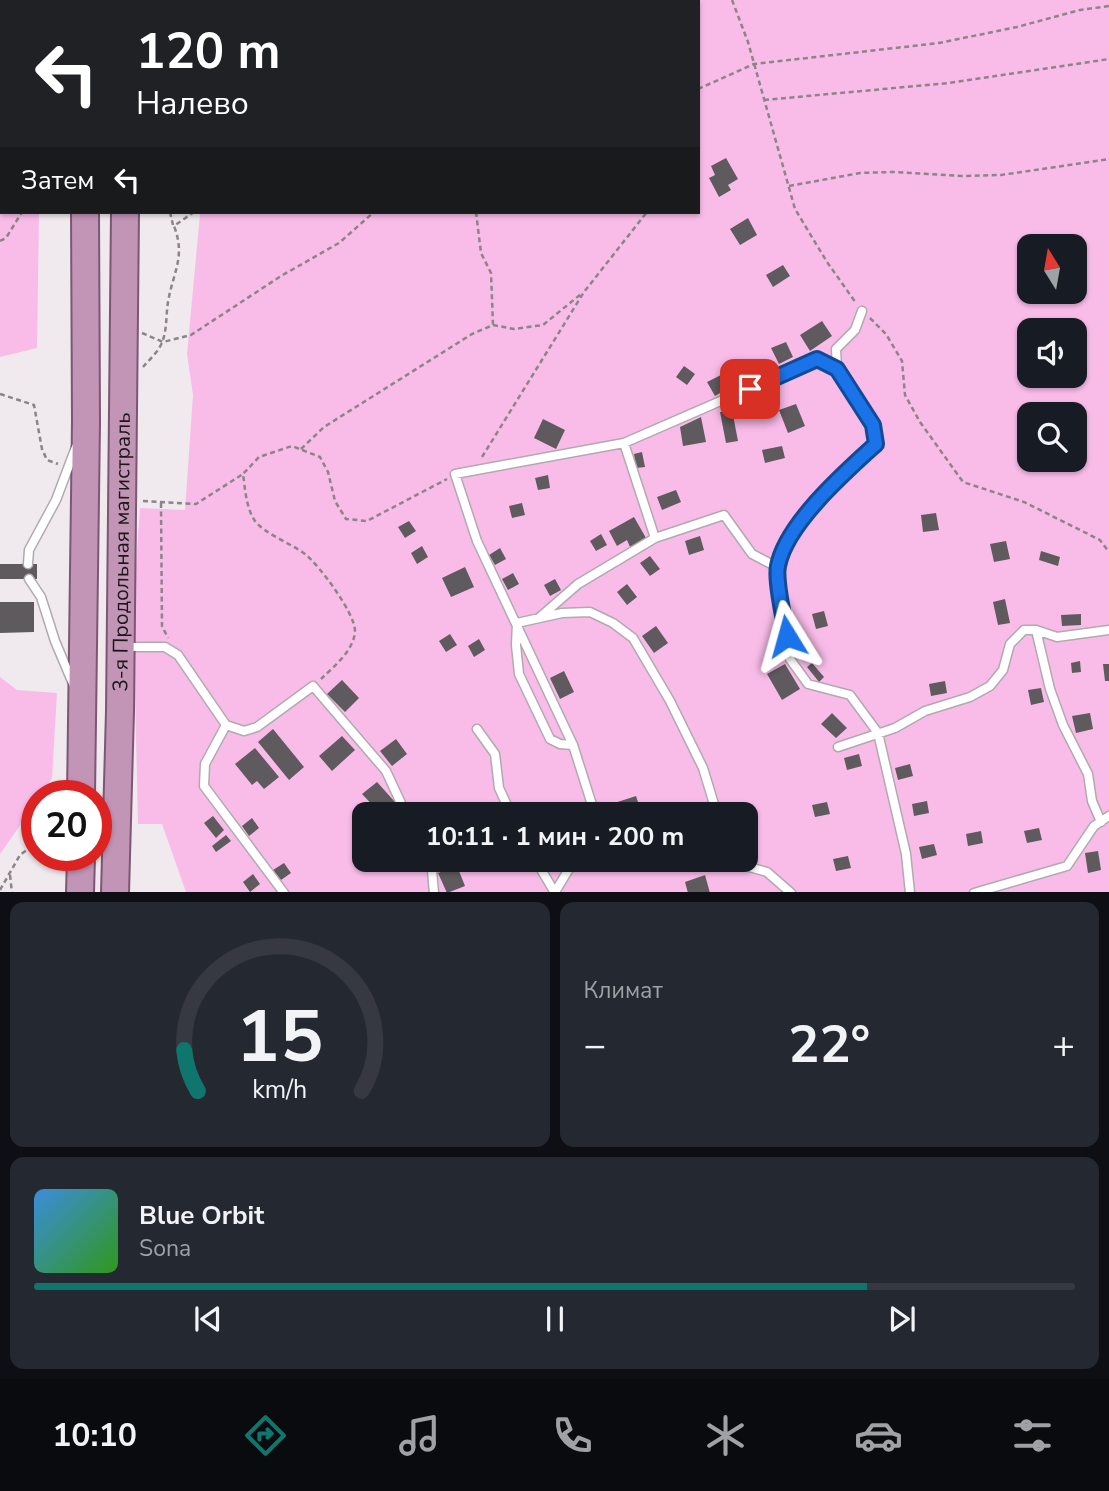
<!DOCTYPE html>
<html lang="ru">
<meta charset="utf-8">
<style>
:root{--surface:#171b24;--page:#242831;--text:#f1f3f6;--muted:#9ea1a6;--line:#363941;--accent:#0f766e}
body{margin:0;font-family:"Nunito Sans",sans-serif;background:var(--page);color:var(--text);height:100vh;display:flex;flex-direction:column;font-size:26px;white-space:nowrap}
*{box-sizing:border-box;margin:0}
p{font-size:23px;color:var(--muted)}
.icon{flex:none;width:38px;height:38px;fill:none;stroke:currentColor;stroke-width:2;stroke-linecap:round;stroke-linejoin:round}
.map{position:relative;height:892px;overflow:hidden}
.panel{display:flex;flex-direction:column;gap:10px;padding:10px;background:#0d0f14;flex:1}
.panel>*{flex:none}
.hud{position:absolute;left:0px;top:0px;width:700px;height:214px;box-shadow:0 2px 5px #0004;background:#202124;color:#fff;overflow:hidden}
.needle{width:46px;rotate:349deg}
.tools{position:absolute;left:1017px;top:234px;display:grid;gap:14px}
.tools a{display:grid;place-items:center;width:70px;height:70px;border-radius:14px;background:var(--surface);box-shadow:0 2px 5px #0004;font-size:35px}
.speed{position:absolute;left:21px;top:780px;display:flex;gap:14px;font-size:35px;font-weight:700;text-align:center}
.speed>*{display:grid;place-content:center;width:91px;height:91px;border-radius:50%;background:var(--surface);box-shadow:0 2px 5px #0004;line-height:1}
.speed .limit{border:10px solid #d22;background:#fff;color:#111}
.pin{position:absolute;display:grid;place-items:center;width:60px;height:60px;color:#fff;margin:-30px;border-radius:14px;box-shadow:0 4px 10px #0006}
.me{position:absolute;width:77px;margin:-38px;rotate:352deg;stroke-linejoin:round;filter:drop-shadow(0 0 5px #0008)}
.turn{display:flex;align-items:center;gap:24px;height:147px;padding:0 21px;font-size:32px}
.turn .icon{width:91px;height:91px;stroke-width:2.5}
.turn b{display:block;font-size:49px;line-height:60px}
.then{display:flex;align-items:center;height:66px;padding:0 21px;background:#0003;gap:14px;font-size:26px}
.big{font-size:52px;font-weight:700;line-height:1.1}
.panel .card{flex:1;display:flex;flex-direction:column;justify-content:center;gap:10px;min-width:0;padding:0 24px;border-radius:14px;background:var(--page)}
.panel .dial{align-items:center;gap:0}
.dial svg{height:182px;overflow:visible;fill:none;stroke:var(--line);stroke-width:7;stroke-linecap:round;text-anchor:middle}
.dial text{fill:var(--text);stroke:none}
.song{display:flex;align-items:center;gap:21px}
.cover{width:84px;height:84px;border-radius:10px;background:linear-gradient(135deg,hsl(210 70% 55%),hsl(110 70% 35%))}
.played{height:7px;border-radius:4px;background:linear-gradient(90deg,var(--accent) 80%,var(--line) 80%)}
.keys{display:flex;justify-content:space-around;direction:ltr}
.heat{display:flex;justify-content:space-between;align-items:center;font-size:38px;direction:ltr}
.panel .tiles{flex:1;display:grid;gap:10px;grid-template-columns:1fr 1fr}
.card:last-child{grid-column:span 2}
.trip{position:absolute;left:352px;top:802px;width:406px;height:70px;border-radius:14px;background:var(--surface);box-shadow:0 2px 5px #0004;font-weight:700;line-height:70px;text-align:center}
.tabs{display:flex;height:112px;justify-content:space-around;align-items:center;background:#090b0e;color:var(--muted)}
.tabs .icon{width:49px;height:49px}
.tabs .on{color:var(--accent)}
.tabs b{font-size:32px;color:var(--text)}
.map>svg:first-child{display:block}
.green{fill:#f9bce9;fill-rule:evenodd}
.building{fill:#5f5a5d}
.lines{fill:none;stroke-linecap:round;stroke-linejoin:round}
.service-casing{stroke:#b0aaae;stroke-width:11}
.trunk-casing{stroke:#7c5773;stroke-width:30}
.path{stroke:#8a8589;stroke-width:2.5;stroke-dasharray:5 3.5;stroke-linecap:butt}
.service{stroke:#fff;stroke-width:8}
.trunk{stroke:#c294b6;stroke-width:26}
.route-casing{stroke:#114b97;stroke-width:18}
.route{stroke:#1a73e8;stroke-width:12}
.labels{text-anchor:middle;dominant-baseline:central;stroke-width:7;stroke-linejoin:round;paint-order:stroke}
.street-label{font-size:21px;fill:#191719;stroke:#f0eaee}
</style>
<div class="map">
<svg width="1109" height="893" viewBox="0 0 1109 893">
<rect width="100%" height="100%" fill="#f0eaee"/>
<path class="green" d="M0 0H41L2 2V212H39L37 348 0 357Z
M434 0H1109V892H186L162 824H138L133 607 140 508 185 510 193 395 187 354 200 214 203 212H698V2ZM1029 247H1074V292H1029ZM1029 331H1074V376H1029ZM1029 415H1074V460H1029ZM364 814H746V859H364Z
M0 677 17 690 57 693 52 778 40 796H37V801L0 854Z"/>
<path class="building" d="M726 158 738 179 728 185 731 190 719 197 709 178 715 175 711 166Z
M748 218 757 235 740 245 730 229Z
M783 265 790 276 773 287 766 275Z
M822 321 832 336 810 351 800 335Z
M786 342 793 357 779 364 771 348Z
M757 359 765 375 750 381 743 366Z
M684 366 695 374 687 385 676 377Z
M723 374 730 387 715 396 707 382Z
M796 404 805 426 788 433 779 410Z
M732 410 738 441 726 443 720 412Z
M701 417 706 442 683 446 680 427Z
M543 419 565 430 556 449 534 438Z
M782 446 785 458 765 463 762 450Z
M642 452 645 467 636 468 634 454Z
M548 475 550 488 538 490 535 478Z
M676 490 681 502 662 510 657 497Z
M522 503 525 515 512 518 509 506Z
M936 513 939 530 923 532 921 515Z
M634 517 646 538 630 547 627 540 617 546 609 531Z
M409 521 416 531 405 538 398 527Z
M601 534 607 545 596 551 590 541Z
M700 536 704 550 689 555 685 541Z
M1006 541 1010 559 994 562 990 544Z
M422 546 428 557 417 564 411 553Z
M500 548 506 559 495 565 489 555Z
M1041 551 1060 557 1058 566 1039 560Z
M650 556 660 569 650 576 640 563Z
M0 564H37V579H0Z
M465 567 474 587 451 597 442 578Z
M513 573 519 584 508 590 502 579Z
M555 579 561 590 550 596 544 585Z
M627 584 637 597 627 605 617 592Z
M1005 599 1010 623 998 625 993 602Z
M0 602H34V632L0 633Z
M824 611 828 626 816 629 812 614Z
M1081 614V625L1062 626 1061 615Z
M656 626 668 643 654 653 642 636Z
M450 634 457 645 446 652 439 641Z
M479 639 485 650 474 657 468 646Z
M1080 661 1081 672 1072 673 1071 663Z
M812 663 824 677 819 682 807 667Z
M785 664 800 689 782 700 767 674Z
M1103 664H1109V681H1105Z
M564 671 574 692 560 699 550 678Z
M342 680 359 698 345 712 327 694Z
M945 681 947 693 931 696 929 684Z
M1041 688 1044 702 1031 705 1028 690Z
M832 713 847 728 836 738 821 724Z
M1090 713 1093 729 1076 733 1072 716Z
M273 729 304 767 289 780 258 742Z
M342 736 355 750 332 771 319 756Z
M396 739 407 754 392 766 380 751Z
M255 748 279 777 264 789 257 781 252 785 235 764Z
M859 754 862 766 847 770 844 758Z
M910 764 913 776 898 780 895 768Z
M377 782 395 802 381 814 362 794Z
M636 796 640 808 628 814H605L602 807Z
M927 801 929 813 914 816 912 804Z
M827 802 830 814 815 817 812 805Z
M213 816 224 830 216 838 204 823Z
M252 818 259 828 249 836 242 826Z
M1039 828 1042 840 1027 843 1024 831Z
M981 831 983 843 968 846 966 834Z
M226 835 231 841 216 852 212 846Z
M934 844 937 855 922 859 919 847Z
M1098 851 1101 870 1088 873 1085 853Z
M848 856 851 868 836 871 833 859Z
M284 863 291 873 281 880 273 870Z
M457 866 465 886 447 893 438 873Z
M253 874 260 884 250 892 243 882Z
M705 875 710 893H688L685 882Z"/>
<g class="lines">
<g class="service-casing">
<path id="service" d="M837 369 836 349 855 330 862 311
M624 443 655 538
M28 564 29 550 56 500 76 447
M29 579 41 597 55 641 74 686
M539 618 578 584 655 538 724 515 752 554 777 567
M1036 630 1050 689 1063 725 1088 774 1092 801 1101 822
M125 647H165L178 655 226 725
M477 729 495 754 499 788 511 814
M573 745 560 744 550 739 519 674 516 645 517 623 562 613 590 612 613 623 633 638 670 701 703 768 717 814
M838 747 895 728 925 711 970 697 990 686 1003 670 1010 644 1024 630H1036L1057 637 1109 630
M593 814 594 811 573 745 477 541 455 474 624 443 817 359 837 369 873 425 876 444 825 492 789 538 777 567 790 659 808 684 850 695 878 733 906 854 910 893
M431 859 434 893
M535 859 555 893
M731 859V862L767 872 791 893
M555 892 575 859
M284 893 204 786 205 764 226 725 244 731 257 727 313 686 386 771 406 814
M974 893 1067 866 1094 826 1109 816"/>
</g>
<g class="trunk-casing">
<g id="trunk">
<path d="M85 2V0"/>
<path d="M127 2V0"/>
<path d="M81 796 86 422 85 212"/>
<path d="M80 893 81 856"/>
<path id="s1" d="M115 893 120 711 125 212"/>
</g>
</g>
<path class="path" d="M161 0V2
M446 0V2
M657 0V2
M732 0 748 42 795 209 827 262 856 303
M388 2 390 0
M414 2 415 0
M698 89 754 64 939 43 1017 27 1080 10 1109 6
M764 100 949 83 1109 59
M789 186 860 173 893 172 962 176 1001 175 1109 159
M170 212 173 225
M476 212 481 253 491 273 493 325
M0 241 6 238 22 212
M870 318 886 334 902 361 905 395 920 422 963 482 1024 502 1100 540 1109 552
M142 333 163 342 191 335 281 276 339 243 374 212
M143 367C150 359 160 350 163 340 167 328 166 314 168 302 173 272 186 257 174 226L194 212
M0 394 34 405 42 449 47 460 58 464
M301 449 324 427 472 334 493 325 514 329 543 325 581 294
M482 457 584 292 647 212
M143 501 196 504 243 474
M161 503 162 626 168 638
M321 679C333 667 354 651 355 631 355 613 319 565 305 554 292 544 265 534 255 521 246 508 245 488 243 474L259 457 292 446 320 457 328 472 335 501 346 519 367 521 447 479
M10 875 12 893
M0 890 20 855 37 842"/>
<use href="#service" class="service"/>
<use href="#trunk" class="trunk"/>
</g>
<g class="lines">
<g class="route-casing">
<path id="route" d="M750 389 817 359 837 369 873 425 876 444C845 472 786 524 778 566 775 580 784 620 787 636"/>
</g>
<use href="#route" class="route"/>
</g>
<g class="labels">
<g class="street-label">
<text stroke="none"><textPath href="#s1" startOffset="341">3-я Продольная магистраль</textPath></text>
</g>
</g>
</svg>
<div class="tools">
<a><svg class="needle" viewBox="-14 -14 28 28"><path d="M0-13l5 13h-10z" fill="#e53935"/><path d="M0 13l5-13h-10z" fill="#9ea1a6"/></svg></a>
<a><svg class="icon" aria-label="sound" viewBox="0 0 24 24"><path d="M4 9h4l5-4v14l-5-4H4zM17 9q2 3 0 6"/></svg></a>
<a><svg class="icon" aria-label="search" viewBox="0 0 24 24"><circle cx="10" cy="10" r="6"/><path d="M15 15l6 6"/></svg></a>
</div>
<div class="speed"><div class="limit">20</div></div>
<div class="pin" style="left:750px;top:389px;background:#d93025"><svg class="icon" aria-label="arrive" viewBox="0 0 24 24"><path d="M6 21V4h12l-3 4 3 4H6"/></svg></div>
<svg class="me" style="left:787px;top:636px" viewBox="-20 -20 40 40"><path d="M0-17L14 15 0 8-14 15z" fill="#1a73e8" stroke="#fff" stroke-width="4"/></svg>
<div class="trip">10:11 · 1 мин · 200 m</div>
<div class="hud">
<div class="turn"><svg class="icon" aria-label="left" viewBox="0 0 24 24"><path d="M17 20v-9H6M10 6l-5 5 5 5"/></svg><div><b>120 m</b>Налево</div></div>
<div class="then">Затем<svg class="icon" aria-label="left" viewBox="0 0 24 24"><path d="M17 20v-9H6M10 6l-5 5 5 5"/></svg></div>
</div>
</div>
<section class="panel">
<div class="tiles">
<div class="card dial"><svg viewBox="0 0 100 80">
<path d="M14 69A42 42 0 1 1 86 69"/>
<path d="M14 69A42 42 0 0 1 8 51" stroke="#0f766e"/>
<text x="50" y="56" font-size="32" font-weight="700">15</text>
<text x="50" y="72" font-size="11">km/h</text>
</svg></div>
<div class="card"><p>Климат</p>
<div class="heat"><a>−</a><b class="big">22°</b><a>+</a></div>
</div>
<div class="card">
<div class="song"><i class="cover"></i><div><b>Blue Orbit</b><p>Sona</p></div></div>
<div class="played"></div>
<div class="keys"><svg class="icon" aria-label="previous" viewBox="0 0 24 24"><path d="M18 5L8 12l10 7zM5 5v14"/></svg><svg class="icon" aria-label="pause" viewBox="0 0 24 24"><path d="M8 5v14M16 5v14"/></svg><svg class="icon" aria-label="next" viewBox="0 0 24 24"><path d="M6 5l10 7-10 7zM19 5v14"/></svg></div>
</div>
</div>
</section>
<nav class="tabs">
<b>10:10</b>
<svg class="icon on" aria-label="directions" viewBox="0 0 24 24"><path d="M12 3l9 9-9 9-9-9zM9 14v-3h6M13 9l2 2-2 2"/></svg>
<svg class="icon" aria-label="music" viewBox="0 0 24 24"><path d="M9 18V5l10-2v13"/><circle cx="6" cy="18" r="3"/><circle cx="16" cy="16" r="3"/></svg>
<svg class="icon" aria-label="phone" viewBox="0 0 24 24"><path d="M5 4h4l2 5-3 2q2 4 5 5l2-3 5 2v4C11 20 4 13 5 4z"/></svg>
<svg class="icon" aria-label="climate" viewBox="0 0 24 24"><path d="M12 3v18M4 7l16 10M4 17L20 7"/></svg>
<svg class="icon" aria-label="car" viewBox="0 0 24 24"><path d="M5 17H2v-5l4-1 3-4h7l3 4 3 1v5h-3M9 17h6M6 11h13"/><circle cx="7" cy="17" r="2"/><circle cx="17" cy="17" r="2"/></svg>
<svg class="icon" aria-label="filters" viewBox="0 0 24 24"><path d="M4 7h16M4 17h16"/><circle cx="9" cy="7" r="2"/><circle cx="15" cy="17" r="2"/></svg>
</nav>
